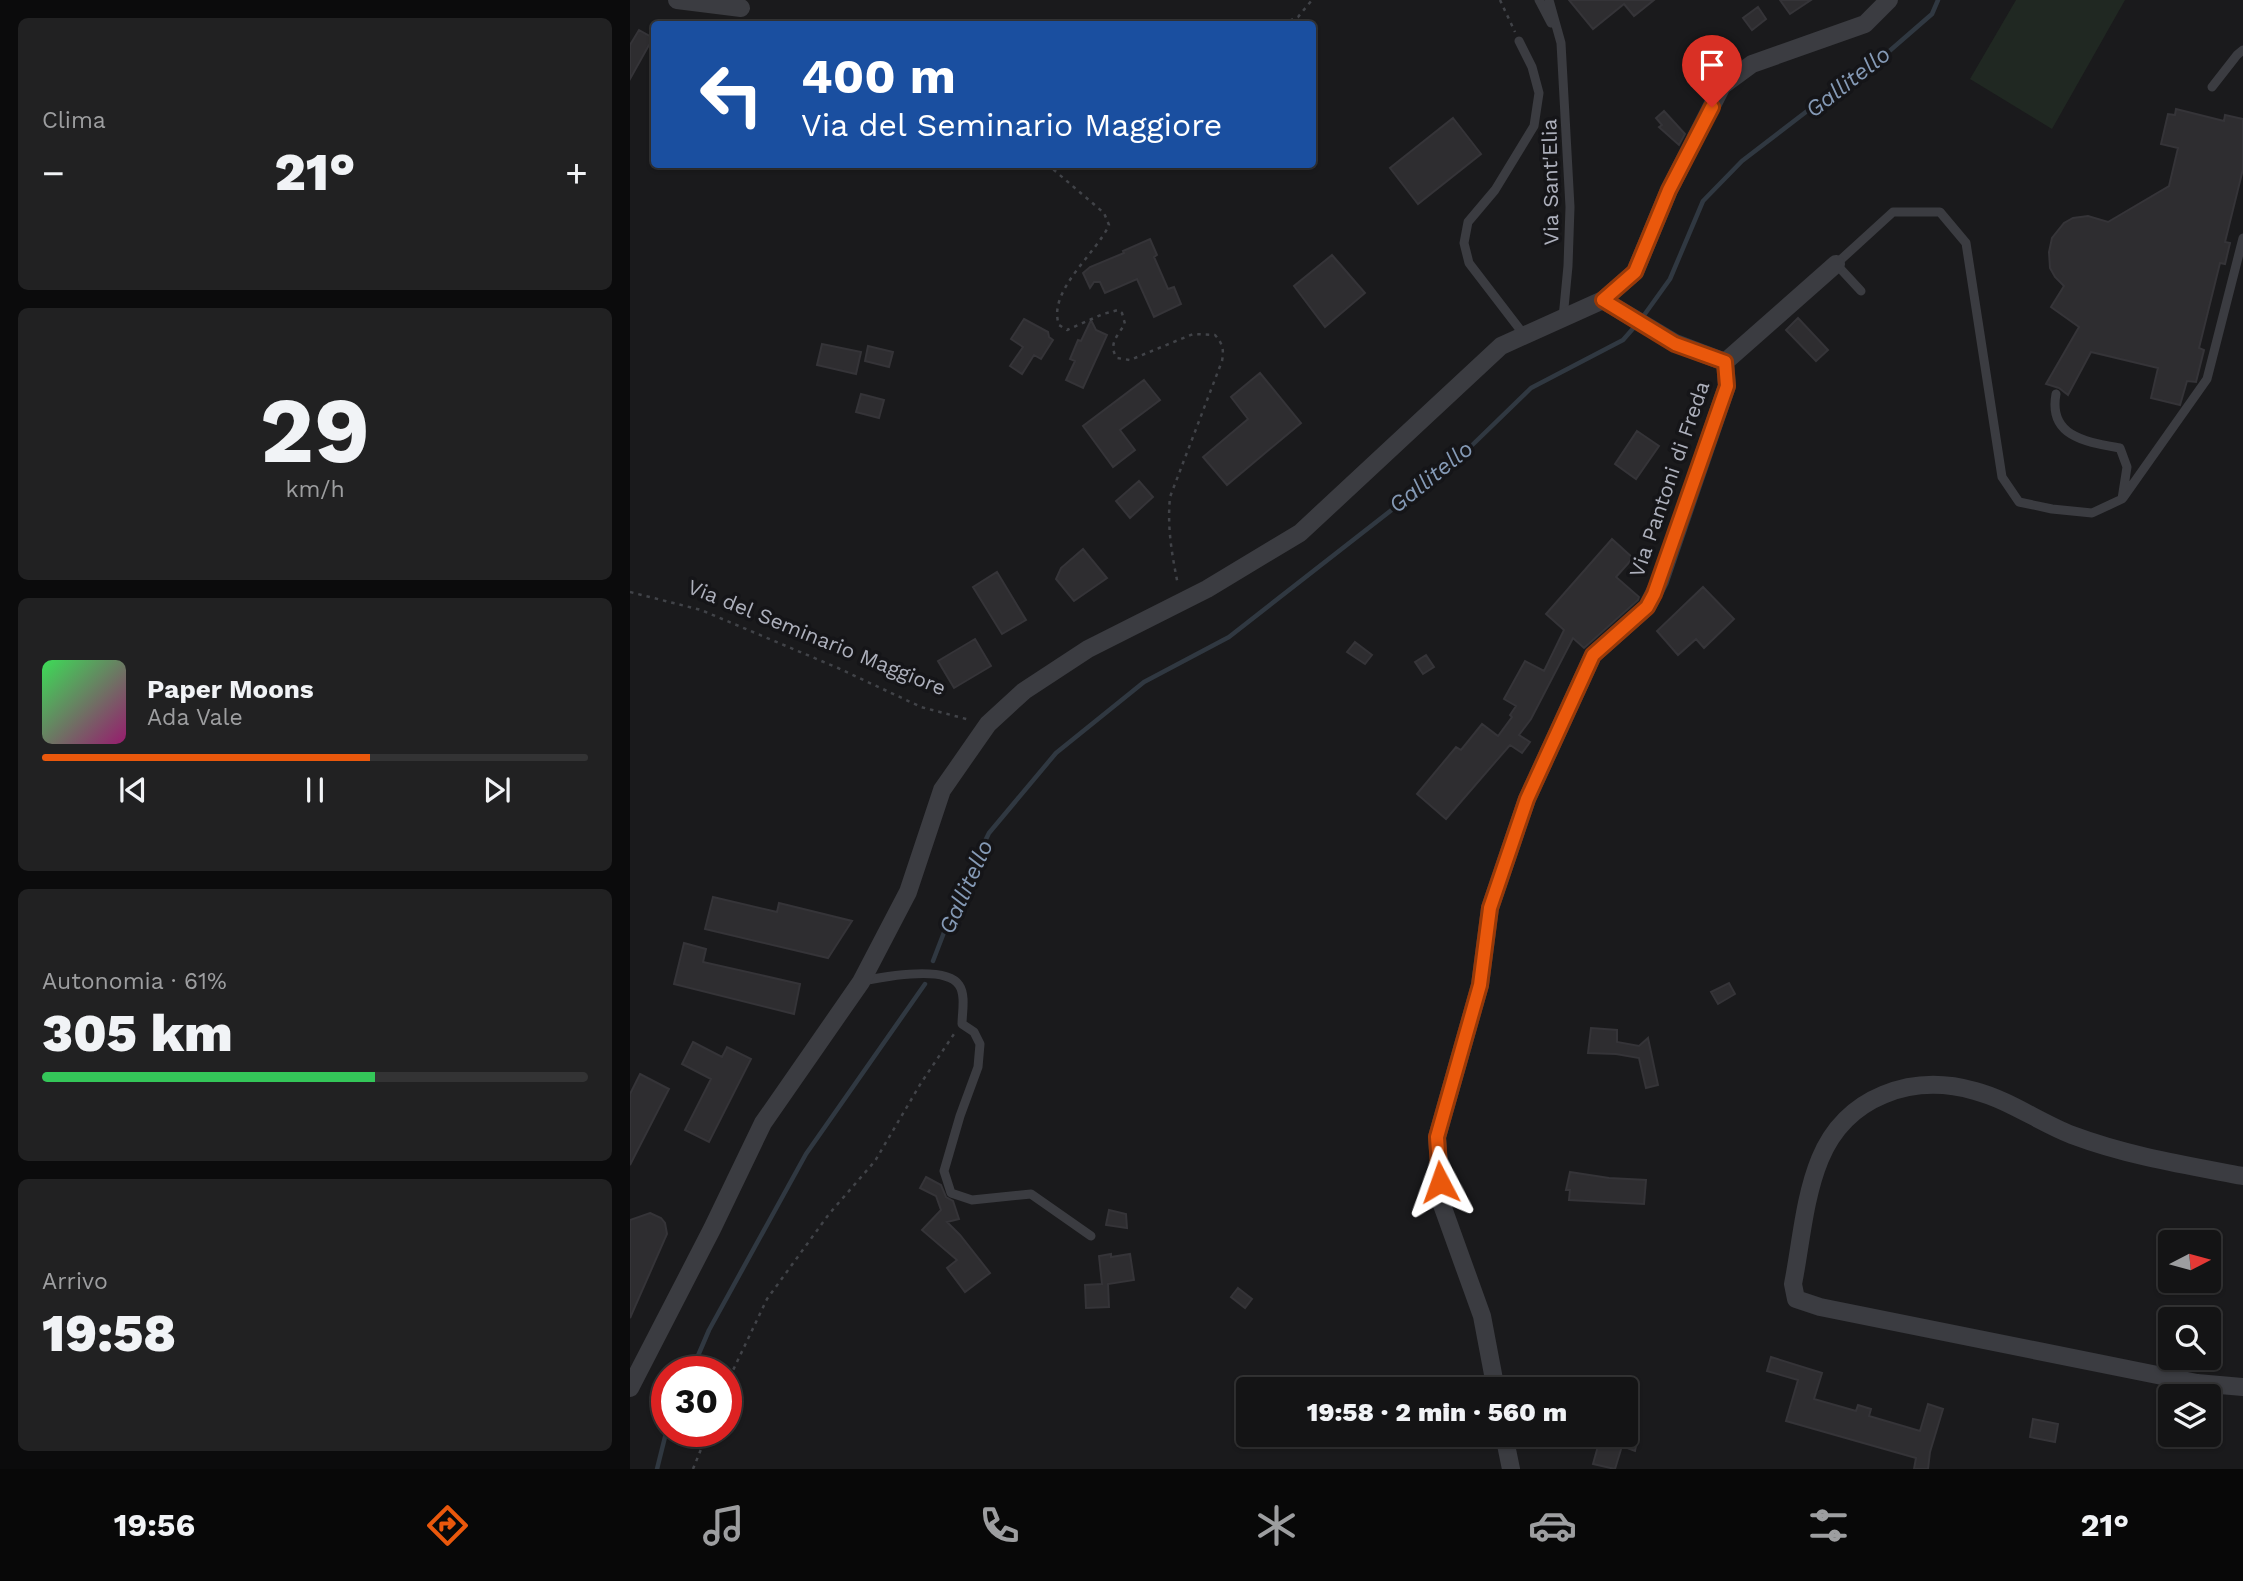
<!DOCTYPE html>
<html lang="it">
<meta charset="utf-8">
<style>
:root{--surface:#141415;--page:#212122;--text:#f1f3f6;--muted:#9d9ea0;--line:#333334;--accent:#ea580c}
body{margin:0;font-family:"Work Sans",sans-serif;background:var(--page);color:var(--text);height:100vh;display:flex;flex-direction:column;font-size:26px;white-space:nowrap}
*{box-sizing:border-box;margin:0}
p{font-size:23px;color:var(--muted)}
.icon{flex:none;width:38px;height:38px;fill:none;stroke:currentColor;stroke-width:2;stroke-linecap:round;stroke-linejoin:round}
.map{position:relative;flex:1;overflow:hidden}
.drawer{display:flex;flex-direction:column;gap:18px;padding:18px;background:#0b0b0c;width:630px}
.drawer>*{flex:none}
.hud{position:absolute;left:21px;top:21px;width:665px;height:147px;border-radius:7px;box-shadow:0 2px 5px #0004,0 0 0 2px var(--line);background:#1a4fa0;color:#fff;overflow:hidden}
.needle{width:46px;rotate:84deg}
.buttons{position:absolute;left:1528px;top:1230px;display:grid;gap:14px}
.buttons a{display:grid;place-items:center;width:63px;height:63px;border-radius:7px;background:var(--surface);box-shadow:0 2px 5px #0004,0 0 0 2px var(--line);font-size:35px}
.speed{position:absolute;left:21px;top:1356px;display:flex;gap:14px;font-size:35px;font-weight:700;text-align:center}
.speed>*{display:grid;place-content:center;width:91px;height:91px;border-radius:50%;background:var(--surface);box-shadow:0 2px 5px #0004,0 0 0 2px var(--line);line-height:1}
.speed .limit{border:10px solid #d22;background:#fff;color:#111}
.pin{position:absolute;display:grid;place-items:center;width:60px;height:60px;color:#fff;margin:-72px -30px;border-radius:50% 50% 50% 0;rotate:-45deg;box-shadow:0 0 7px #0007}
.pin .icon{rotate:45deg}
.me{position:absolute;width:77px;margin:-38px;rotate:356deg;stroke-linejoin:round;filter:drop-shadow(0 0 5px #0008)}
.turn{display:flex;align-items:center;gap:24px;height:147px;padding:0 35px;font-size:32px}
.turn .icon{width:91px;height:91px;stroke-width:2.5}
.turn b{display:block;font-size:49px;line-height:60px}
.big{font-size:52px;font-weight:800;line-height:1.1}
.drawer .card{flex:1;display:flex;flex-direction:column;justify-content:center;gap:10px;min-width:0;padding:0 24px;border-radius:10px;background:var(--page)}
.drawer .dial{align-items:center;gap:0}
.dial b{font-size:91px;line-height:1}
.song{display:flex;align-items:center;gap:21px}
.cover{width:84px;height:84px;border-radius:10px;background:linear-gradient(135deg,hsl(130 70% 55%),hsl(320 70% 35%))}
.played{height:7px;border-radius:4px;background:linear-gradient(90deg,var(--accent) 60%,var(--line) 60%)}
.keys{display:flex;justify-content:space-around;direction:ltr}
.heat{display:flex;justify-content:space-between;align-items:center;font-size:38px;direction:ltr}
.charge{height:10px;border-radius:5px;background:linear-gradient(90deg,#34c759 61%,var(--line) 0)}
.trip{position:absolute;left:606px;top:1377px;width:402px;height:70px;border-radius:7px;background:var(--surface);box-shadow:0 2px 5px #0004,0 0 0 2px var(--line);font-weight:800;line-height:70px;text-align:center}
.tabs{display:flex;height:112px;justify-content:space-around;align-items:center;background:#080808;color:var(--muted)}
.tabs .icon{width:49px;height:49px}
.tabs .selected{color:var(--accent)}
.tabs b{font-size:32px;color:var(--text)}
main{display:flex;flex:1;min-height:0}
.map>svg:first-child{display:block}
.green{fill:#202822}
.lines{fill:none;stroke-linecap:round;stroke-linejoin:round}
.stream{stroke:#303841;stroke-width:4.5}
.building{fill:#2e2d30;stroke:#353438;stroke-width:2}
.path{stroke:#414348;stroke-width:2.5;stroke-dasharray:3.5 5;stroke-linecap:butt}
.lane{stroke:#3b3c41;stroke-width:9}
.street{stroke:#3b3c41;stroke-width:18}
.route-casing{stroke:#983908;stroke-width:18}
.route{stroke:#ea580c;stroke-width:12}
.labels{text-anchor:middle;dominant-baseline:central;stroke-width:7;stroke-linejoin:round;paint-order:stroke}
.street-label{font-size:21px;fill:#adb0bc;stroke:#151518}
.water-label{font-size:23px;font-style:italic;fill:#859ab6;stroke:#151518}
</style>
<main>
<section class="drawer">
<div class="card"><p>Clima</p>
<div class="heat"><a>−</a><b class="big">21°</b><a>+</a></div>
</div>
<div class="card dial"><b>29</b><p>km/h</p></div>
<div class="card">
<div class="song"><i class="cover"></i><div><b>Paper Moons</b><p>Ada Vale</p></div></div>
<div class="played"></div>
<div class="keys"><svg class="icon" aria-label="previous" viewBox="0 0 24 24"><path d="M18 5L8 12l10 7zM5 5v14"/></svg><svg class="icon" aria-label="pause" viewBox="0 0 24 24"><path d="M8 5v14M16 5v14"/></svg><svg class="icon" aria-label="next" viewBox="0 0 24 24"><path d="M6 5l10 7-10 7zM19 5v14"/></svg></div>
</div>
<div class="card"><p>Autonomia · 61%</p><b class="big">305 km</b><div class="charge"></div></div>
<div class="card"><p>Arrivo</p><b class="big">19:58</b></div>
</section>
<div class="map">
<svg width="1613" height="1469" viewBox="0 0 1613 1469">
<rect width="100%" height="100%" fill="#1a1a1c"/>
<path class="green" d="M1386 0H1495L1422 129 1340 79Z"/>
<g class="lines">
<path class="stream" d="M1012 318 1040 279 1073 201 1112 161 1185 105 1233 74 1302 14 1308 0
M303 961 328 896 359 833 426 753 514 682 599 637 832 455 901 388 993 340 1007 324
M61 1372 79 1330 176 1154 295 984
M27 1469 37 1429"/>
</g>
<path class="building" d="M939 0H1024L1004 16 994 4 963 29Z
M1150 0H1181L1160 14Z
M1128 7 1136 19 1122 30 1113 18Z
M9 30 23 38 0 79V45Z
M1546 109 1594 121 1595 115 1613 119V169L1595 242 1600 243 1595 264 1590 263 1569 348 1574 350 1566 382 1557 381 1550 405 1521 398 1528 368 1461 352 1438 395 1429 388 1416 384 1449 327 1421 307 1434 286 1425 277 1420 268 1419 252 1422 238 1434 223 1443 218 1458 216 1478 222 1539 186 1548 148 1531 144 1538 114 1545 115Z
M1034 111 1055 134 1049 145 1029 127 1032 125 1026 118Z
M823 118 851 154 788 204 760 168Z
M520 239 527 255 524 257 538 289 544 287 551 304 524 317 507 279 475 293 470 282H464L460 288 453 273 460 267 494 253 493 251Z
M702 255 735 293 695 327 664 286Z
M1168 318 1198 350 1186 361 1156 330Z
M394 319 418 332 419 337 423 340 411 359 404 355 392 374 380 366 393 347 381 339Z
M461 320 466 330 477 335 453 388 436 380 445 361 440 359 448 340 451 341Z
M192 344 231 352 226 374 187 365Z
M238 346 263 352 259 367 235 361Z
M630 373 671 423 597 485 573 457 618 419 601 397Z
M514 380 530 400 490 430 505 450 483 467 453 426Z
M231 394 254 400 249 418 226 412Z
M1007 431 1029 446 1006 479 985 464Z
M509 481 523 497 500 518 486 501Z
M982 539 1003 558 986 577 1009 597 1008 600 954 648 943 638 901 719 889 735 900 742 892 753 880 745 816 819 787 794 826 747 831 750 852 724 868 736 882 717 880 715 886 706 874 699 895 661 914 671 934 630 916 614Z
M453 549 477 578 444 601 426 579 431 568Z
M367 572 396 620 372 634 343 587Z
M1073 587 1104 619 1074 648 1066 639 1048 655 1027 631Z
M345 639 361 666 324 688 308 661Z
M725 642 742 655 735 664 717 652Z
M796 655 804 667 793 674 785 662Z
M83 897 147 912 149 903 222 921 198 958 75 929Z
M54 943 76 949 73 962 170 984 164 1014 44 984Z
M1099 983 1105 994 1088 1004 1081 992Z
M961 1028 987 1030V1042L1009 1046 1018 1038 1028 1085 1016 1088 1009 1058 986 1054 958 1053Z
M63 1042 92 1057 97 1047 121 1059 79 1142 55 1130 81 1079 52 1064Z
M10 1074 39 1089 0 1165V1094Z
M940 1172 979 1178 1016 1180 1014 1204 939 1200 940 1190H936Z
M296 1177 311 1185 316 1197 323 1201 329 1219 317 1222 330 1235 360 1273 335 1292 317 1268 327 1260 292 1230 311 1210 306 1196 290 1188Z
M479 1210 496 1214 497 1228 476 1225Z
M20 1213 31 1218 35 1223 37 1234 0 1318V1220Z
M481 1254V1257L500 1254 504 1280 478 1284 479 1307 456 1308 455 1285 472 1284 469 1256Z
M608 1288 622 1299 615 1308 601 1297Z
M1141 1357 1192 1373 1184 1399 1226 1411 1228 1405 1241 1409 1239 1416 1290 1431 1298 1404 1313 1409 1300 1452 1298 1469H1284L1286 1458 1156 1421 1168 1380 1137 1371Z
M1403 1419 1428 1424 1425 1442 1400 1437Z
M997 1428 1009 1432 1005 1451 992 1446 985 1469 963 1464 970 1439 964 1437 965 1435H996Z"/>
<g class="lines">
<path class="path" d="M870 0 885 32
M652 24 668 17 682 0
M417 164 474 213 479 225C466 254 417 291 429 325L437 330 473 314 488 310 492 313 495 324C487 336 478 345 487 358L500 360 563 334 585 335C593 344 594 350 592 361L540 497C537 528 542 555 548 585
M0 592 71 610 208 668 291 707 340 720
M96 1385 137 1299 199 1214 245 1161 291 1083 326 1031
M63 1469 78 1432"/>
<path class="lane" d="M909 0 921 23
M919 0 931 43 940 207 938 266 933 318
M889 41 902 67 909 93 904 126 865 190 838 222 834 243 839 263 895 336
M1582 87 1607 55 1613 50
M1231 291 1206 264 1263 212H1310L1336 243 1372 477 1389 502 1422 509 1462 513 1492 499 1497 467 1490 448C1457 442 1418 437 1426 394
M1493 498 1577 379 1613 238
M233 981C253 977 315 965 329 985 336 995 332 1013 332 1024L344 1032 350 1044 348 1067 330 1116 314 1171 321 1193 342 1200 401 1194 461 1236"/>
<path class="street" d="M47 0 111 8
M973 300 1045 343 1095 362 1206 264
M1613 1176C1555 1165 1498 1156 1442 1135 1409 1122 1379 1100 1345 1091 1282 1073 1216 1096 1190 1159 1174 1198 1171 1244 1163 1284L1166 1299 1190 1307 1567 1383 1613 1387
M0 1388 82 1229 133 1123 231 982 278 892 312 790 358 724 394 691 458 649 577 589 670 533 871 346 973 300 1005 272 1039 190 1092 86 1122 64 1235 24 1259 0
M866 1390 852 1316 812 1205 807 1137 850 985 860 908 897 799 963 655 1017 607 1030 581 1097 386 1095 362
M874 1435 881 1469"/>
</g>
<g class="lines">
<g class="route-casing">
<path id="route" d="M810 1182 807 1137 850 985 860 908 897 799 963 655 1017 607 1024 594 1097 386 1095 362 1045 344 973 300 1005 272 1039 190 1082 107"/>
</g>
<use href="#route" class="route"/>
</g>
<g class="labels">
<g class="street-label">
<text transform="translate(920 182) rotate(-91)">Via Sant'Elia</text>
<text transform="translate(1039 479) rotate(-71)">Via Pantoni di Freda</text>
<text transform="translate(187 637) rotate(22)">Via del Seminario Maggiore</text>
</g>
<g class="water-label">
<text transform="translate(1218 82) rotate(-38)">Gallitello</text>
<text transform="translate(801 477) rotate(-39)">Gallitello</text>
<text transform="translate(336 887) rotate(-66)">Gallitello</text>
</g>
</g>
</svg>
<div class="buttons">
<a><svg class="needle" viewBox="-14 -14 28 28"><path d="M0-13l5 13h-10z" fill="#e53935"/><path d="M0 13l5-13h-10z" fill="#9d9ea0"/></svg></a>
<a><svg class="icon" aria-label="search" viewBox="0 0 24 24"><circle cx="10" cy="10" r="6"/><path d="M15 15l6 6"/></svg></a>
<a><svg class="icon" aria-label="layers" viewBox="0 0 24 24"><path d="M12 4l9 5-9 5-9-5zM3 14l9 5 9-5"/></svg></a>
</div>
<div class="speed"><div class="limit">30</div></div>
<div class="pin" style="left:1082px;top:107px;background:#d93025"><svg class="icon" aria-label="arrive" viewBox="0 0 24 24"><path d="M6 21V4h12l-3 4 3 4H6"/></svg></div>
<svg class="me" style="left:810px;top:1182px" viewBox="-20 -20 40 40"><path d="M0-17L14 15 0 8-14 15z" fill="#ea580c" stroke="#fff" stroke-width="4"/></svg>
<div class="trip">19:58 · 2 min · 560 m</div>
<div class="hud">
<div class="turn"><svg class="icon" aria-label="left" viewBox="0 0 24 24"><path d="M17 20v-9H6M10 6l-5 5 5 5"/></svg><div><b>400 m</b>Via del Seminario Maggiore</div></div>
</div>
</div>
</main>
<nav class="tabs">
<b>19:56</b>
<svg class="icon selected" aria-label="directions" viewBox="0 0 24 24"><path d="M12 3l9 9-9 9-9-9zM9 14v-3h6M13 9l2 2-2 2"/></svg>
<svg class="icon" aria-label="music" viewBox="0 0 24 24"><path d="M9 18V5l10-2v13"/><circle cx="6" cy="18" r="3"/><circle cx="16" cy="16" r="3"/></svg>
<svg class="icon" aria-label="phone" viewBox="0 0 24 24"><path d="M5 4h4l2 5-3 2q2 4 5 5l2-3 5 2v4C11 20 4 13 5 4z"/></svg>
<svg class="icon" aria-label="climate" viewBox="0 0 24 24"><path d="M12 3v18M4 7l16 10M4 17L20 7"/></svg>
<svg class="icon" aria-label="car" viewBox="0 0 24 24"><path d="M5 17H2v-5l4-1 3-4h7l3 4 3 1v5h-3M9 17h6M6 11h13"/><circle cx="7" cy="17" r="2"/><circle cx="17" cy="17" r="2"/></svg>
<svg class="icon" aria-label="filters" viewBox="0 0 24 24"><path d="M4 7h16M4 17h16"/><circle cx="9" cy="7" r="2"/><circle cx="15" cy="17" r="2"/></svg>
<b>21°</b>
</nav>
